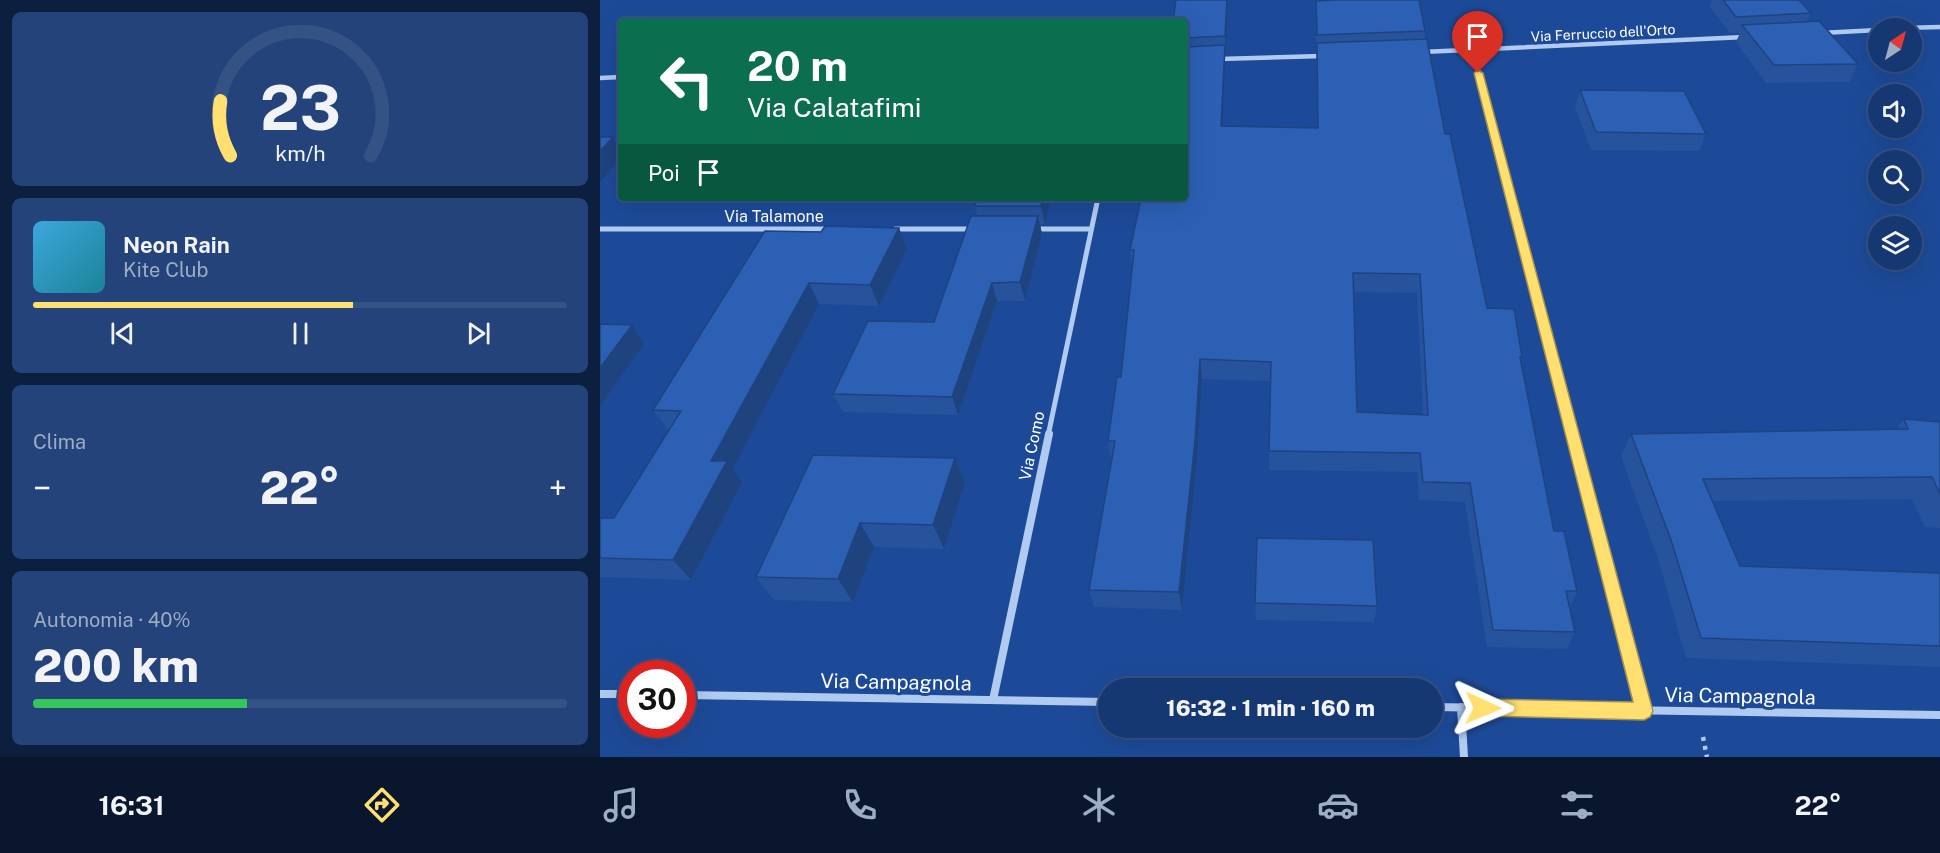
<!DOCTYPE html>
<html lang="it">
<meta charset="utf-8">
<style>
:root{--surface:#163872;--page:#23437a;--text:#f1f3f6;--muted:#9eacc4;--line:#355284;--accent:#ffdf70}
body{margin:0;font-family:"Public Sans",sans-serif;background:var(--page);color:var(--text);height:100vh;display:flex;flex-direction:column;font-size:22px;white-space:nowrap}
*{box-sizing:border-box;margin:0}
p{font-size:20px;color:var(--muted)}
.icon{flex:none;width:33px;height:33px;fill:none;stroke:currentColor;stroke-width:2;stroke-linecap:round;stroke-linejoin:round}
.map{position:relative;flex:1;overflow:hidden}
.side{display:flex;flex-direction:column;gap:12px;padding:12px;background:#0c1f3f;width:600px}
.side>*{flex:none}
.guide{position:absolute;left:18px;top:18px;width:570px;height:183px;border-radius:6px;box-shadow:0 6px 24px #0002,0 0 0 2px var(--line);background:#0b6e4f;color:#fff;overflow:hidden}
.needle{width:39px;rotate:36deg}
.fabs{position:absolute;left:1268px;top:18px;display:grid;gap:12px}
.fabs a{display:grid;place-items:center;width:54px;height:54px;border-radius:50%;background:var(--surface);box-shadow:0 6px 24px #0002,0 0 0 2px var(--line);font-size:30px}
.speed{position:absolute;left:18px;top:660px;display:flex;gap:12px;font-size:30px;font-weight:700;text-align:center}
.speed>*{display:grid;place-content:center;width:78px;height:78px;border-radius:50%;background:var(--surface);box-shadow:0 6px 24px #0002,0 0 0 2px var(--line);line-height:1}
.speed .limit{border:9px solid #d22;background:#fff;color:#111}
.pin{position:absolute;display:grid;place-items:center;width:51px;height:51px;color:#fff;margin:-62px -26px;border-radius:50% 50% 50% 0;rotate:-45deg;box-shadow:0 0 6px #0007}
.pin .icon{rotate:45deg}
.me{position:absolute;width:66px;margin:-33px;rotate:91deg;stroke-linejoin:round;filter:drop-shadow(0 0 4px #0008)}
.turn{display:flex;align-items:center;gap:21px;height:126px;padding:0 30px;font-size:27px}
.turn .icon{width:78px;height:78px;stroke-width:2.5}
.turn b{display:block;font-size:42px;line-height:51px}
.then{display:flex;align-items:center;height:57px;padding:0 30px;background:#0003;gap:12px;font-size:22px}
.big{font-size:45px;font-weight:800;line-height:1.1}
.side .tile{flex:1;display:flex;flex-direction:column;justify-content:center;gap:9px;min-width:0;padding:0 21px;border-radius:9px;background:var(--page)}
.side .dial{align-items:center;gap:0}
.dial svg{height:156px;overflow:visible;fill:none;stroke:var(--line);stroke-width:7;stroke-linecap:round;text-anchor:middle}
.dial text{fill:var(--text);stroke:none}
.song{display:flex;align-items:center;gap:18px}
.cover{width:72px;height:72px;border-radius:9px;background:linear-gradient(135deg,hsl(200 70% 55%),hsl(190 70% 35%))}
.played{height:6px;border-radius:3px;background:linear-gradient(90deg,var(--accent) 60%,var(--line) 60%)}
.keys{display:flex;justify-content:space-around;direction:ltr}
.heat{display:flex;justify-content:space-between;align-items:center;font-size:33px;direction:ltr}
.charge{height:9px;border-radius:4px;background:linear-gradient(90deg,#34c759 40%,var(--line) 0)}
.trip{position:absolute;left:498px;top:678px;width:345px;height:60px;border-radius:30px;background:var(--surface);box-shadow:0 6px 24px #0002,0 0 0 2px var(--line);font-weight:800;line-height:60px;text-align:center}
.menu{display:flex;height:96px;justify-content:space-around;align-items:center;background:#09162e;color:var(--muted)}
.menu .icon{width:42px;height:42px}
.menu .current{color:var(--accent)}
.menu b{font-size:27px;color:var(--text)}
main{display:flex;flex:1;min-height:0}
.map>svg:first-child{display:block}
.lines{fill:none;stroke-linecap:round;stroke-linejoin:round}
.path{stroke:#b1caf0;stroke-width:4.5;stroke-dasharray:4 5;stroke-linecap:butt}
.minor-far2{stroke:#b1caf0;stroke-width:4.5}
.minor-far1{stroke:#b1caf0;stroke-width:5}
.minor{stroke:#b1caf0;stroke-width:8}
.wall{fill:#26539c;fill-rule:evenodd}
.shaded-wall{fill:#1f437f}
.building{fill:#2c60b5;stroke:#1f437f;stroke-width:1.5;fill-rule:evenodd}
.route{fill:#ffdf70;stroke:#a69149;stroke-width:1.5}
.labels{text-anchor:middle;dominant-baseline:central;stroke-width:6;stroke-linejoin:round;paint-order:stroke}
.far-street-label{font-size:14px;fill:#fff;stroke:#1d4a98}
.street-label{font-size:16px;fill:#fff;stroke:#1d4a98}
.near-street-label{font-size:20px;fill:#fff;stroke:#1d4a98}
</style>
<main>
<section class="side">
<div class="tile dial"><svg viewBox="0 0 100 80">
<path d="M14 69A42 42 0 1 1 86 69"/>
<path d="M14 69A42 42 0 0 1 9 41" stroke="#ffdf70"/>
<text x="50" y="56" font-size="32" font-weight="700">23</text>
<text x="50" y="72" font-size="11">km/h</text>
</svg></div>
<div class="tile">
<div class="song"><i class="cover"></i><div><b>Neon Rain</b><p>Kite Club</p></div></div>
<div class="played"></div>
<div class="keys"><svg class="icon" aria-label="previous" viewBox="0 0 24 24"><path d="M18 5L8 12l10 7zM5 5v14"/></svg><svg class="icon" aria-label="pause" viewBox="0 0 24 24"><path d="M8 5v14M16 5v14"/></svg><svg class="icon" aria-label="next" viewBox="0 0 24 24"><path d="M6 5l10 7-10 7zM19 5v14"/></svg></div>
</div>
<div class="tile"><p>Clima</p>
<div class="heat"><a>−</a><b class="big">22°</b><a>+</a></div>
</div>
<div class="tile"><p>Autonomia · 40%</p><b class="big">200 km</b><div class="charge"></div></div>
</section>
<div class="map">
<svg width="1340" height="757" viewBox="0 0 1340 757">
<rect width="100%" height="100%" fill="#1d4a98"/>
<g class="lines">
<path class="path" d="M1103 737 1107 757"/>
<path class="minor-far2" d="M1303 28 1340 27
M1221 33 1278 30
M873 51 909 189
M822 52 1145 37
M619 59 722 56
M0 78 21 77"/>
<path class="minor-far1" d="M908 188 973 436
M0 229H230
M295 229H374
M436 229H491
M448 436 498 198"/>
<path class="minor" d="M972 434 1044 711
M0 694H32
M82 695 508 702
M393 700 449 434
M832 707 1340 715
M861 707 864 757"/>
</g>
<path class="wall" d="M627 0V17L622 126 717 128 716 1 825 31 824 39 845 134 887 308 922 357 921 363 954 531 977 591 970 608 975 632 967 649 887 647 865 502 819 500 817 472 669 470 670 381 602 379 597 460 582 610 494 607 489 590 511 459 508 441 521 377 532 269 530 250 541 199H539V198H585V21ZM753 292 817 293 823 415 757 412Z
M1112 0H1199L1211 13 1207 22 1258 64 1249 82 1166 83 1136 42 1140 33H1130L1110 7Z
M980 90 1106 134 1099 151 991 150 975 107Z
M377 198H462L461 203H450L445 224H440L442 234 425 301H397L358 415 243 412 233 394 334 322 377 216 375 206Z
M299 228 307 249 279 306 219 304 133 469 142 482 91 580 0 577V518H14L69 431 53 410 221 232Z
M1304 419 1340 422V528L1325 527 1312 499 1112 501 1140 566 1340 573V667L1086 658 1059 562 1021 456 1031 434 1296 429Z
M355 458 365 483 344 549 274 547 253 602 174 600 156 577Z
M655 603 777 606 774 622 656 620Z"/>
<path class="shaded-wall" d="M627 0V17L626 54 625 36Z
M625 45V63L622 145 621 126Z
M13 137 21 151V157L0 182V151Z
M443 198H449L450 203 445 224 441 206Z
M438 216 442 234 425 301 420 282Z
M299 228 307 249 279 306 270 285Z
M209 283 219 304 133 469 142 482 91 580 73 560 111 461Z
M392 283 397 301 358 415 352 397Z
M32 325 44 344 0 406V368Z
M600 359 602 379 597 460 582 610 579 592Z
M355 458 365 483 344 549 333 525Z
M260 523 274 547 253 602 238 579Z"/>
<path class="building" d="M576 0H627L625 36 585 38V21H573Z
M735 0H819L825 31 717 35 716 1Z
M1123 0H1199L1211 13 1136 17Z
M1219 21 1258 64 1174 65 1142 25Z
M827 39 845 134H850L887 308 914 309 922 357H920L954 531H964L977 591H966L975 632 893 630 870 483 823 482 820 453 669 451 671 362 600 359 595 441 579 592 489 590 515 441H508L517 377H521L534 250H530L541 198H585V47L625 45 621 126 718 128 717 43ZM753 273 820 274 828 415 757 412Z
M980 90 1084 91 1106 134 996 132Z
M0 137H13L0 151Z
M377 198H443L441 206H375Z
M371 216H438L420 282 392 283 352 397 233 394 268 321 334 322Z
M225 226 299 228 270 285 209 283 111 461H127L73 560 0 558V518H14L81 411 53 410 165 231 221 232Z
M0 324 32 325 0 368Z
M1304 419 1340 422V494L1332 477 1103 479 1140 566 1340 573V646L1101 638 1071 540 1031 434 1308 429Z
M213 455 355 458 333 525 260 523 238 579 156 577Z
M657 538 773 540 777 606 655 603Z"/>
<path class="route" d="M878 70 883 73 1053 711 1050 717 1044 720 883 716 876 714 874 708 876 701 883 699 1033 702 874 73Z"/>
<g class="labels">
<g class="far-street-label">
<text transform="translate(1003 33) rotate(-3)">Via Ferruccio dell'Orto</text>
</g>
<g class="street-label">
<text x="174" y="216">Via Talamone</text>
<text transform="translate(432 446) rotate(-78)">Via Como</text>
</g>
<g class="near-street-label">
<text transform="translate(296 682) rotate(1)">Via Campagnola</text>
<text transform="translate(1140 696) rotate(1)">Via Campagnola</text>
</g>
</g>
</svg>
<div class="fabs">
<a><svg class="needle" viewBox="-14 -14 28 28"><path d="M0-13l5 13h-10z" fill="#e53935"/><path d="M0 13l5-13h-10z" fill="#9eacc4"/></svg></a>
<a><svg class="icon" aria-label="sound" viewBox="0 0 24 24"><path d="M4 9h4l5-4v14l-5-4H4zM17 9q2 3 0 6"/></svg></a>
<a><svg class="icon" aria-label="search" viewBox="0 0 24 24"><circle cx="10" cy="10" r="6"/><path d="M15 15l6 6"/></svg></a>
<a><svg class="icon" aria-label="layers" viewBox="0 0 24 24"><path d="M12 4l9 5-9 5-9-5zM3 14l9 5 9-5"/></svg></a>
</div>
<div class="speed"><div class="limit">30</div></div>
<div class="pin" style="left:878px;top:73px;background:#d93025"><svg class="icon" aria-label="arrive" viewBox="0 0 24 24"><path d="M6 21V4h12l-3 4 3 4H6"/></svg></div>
<svg class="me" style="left:883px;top:708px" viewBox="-20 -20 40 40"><path d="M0-17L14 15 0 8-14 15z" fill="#ffdf70" stroke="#fff" stroke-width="4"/></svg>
<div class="trip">16:32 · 1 min · 160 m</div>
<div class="guide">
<div class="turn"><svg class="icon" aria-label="left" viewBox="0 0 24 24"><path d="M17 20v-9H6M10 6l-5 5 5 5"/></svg><div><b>20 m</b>Via Calatafimi</div></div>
<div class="then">Poi<svg class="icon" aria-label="arrive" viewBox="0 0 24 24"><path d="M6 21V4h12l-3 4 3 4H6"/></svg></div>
</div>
</div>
</main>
<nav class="menu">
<b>16:31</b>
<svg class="icon current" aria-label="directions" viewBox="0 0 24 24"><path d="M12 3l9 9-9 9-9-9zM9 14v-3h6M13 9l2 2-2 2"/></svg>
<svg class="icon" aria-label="music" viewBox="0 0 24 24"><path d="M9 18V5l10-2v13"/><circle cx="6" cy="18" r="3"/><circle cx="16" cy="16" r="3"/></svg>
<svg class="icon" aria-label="phone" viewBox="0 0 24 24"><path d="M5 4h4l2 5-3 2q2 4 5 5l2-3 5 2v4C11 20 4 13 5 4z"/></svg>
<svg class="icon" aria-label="climate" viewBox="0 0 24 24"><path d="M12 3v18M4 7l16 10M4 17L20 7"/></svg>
<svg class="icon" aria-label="car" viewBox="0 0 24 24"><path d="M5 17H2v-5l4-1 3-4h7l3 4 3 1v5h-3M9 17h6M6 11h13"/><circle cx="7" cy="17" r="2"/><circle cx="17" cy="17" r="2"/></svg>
<svg class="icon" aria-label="filters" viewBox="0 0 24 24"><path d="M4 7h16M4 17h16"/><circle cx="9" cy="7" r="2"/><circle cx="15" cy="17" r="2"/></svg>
<b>22°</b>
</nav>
